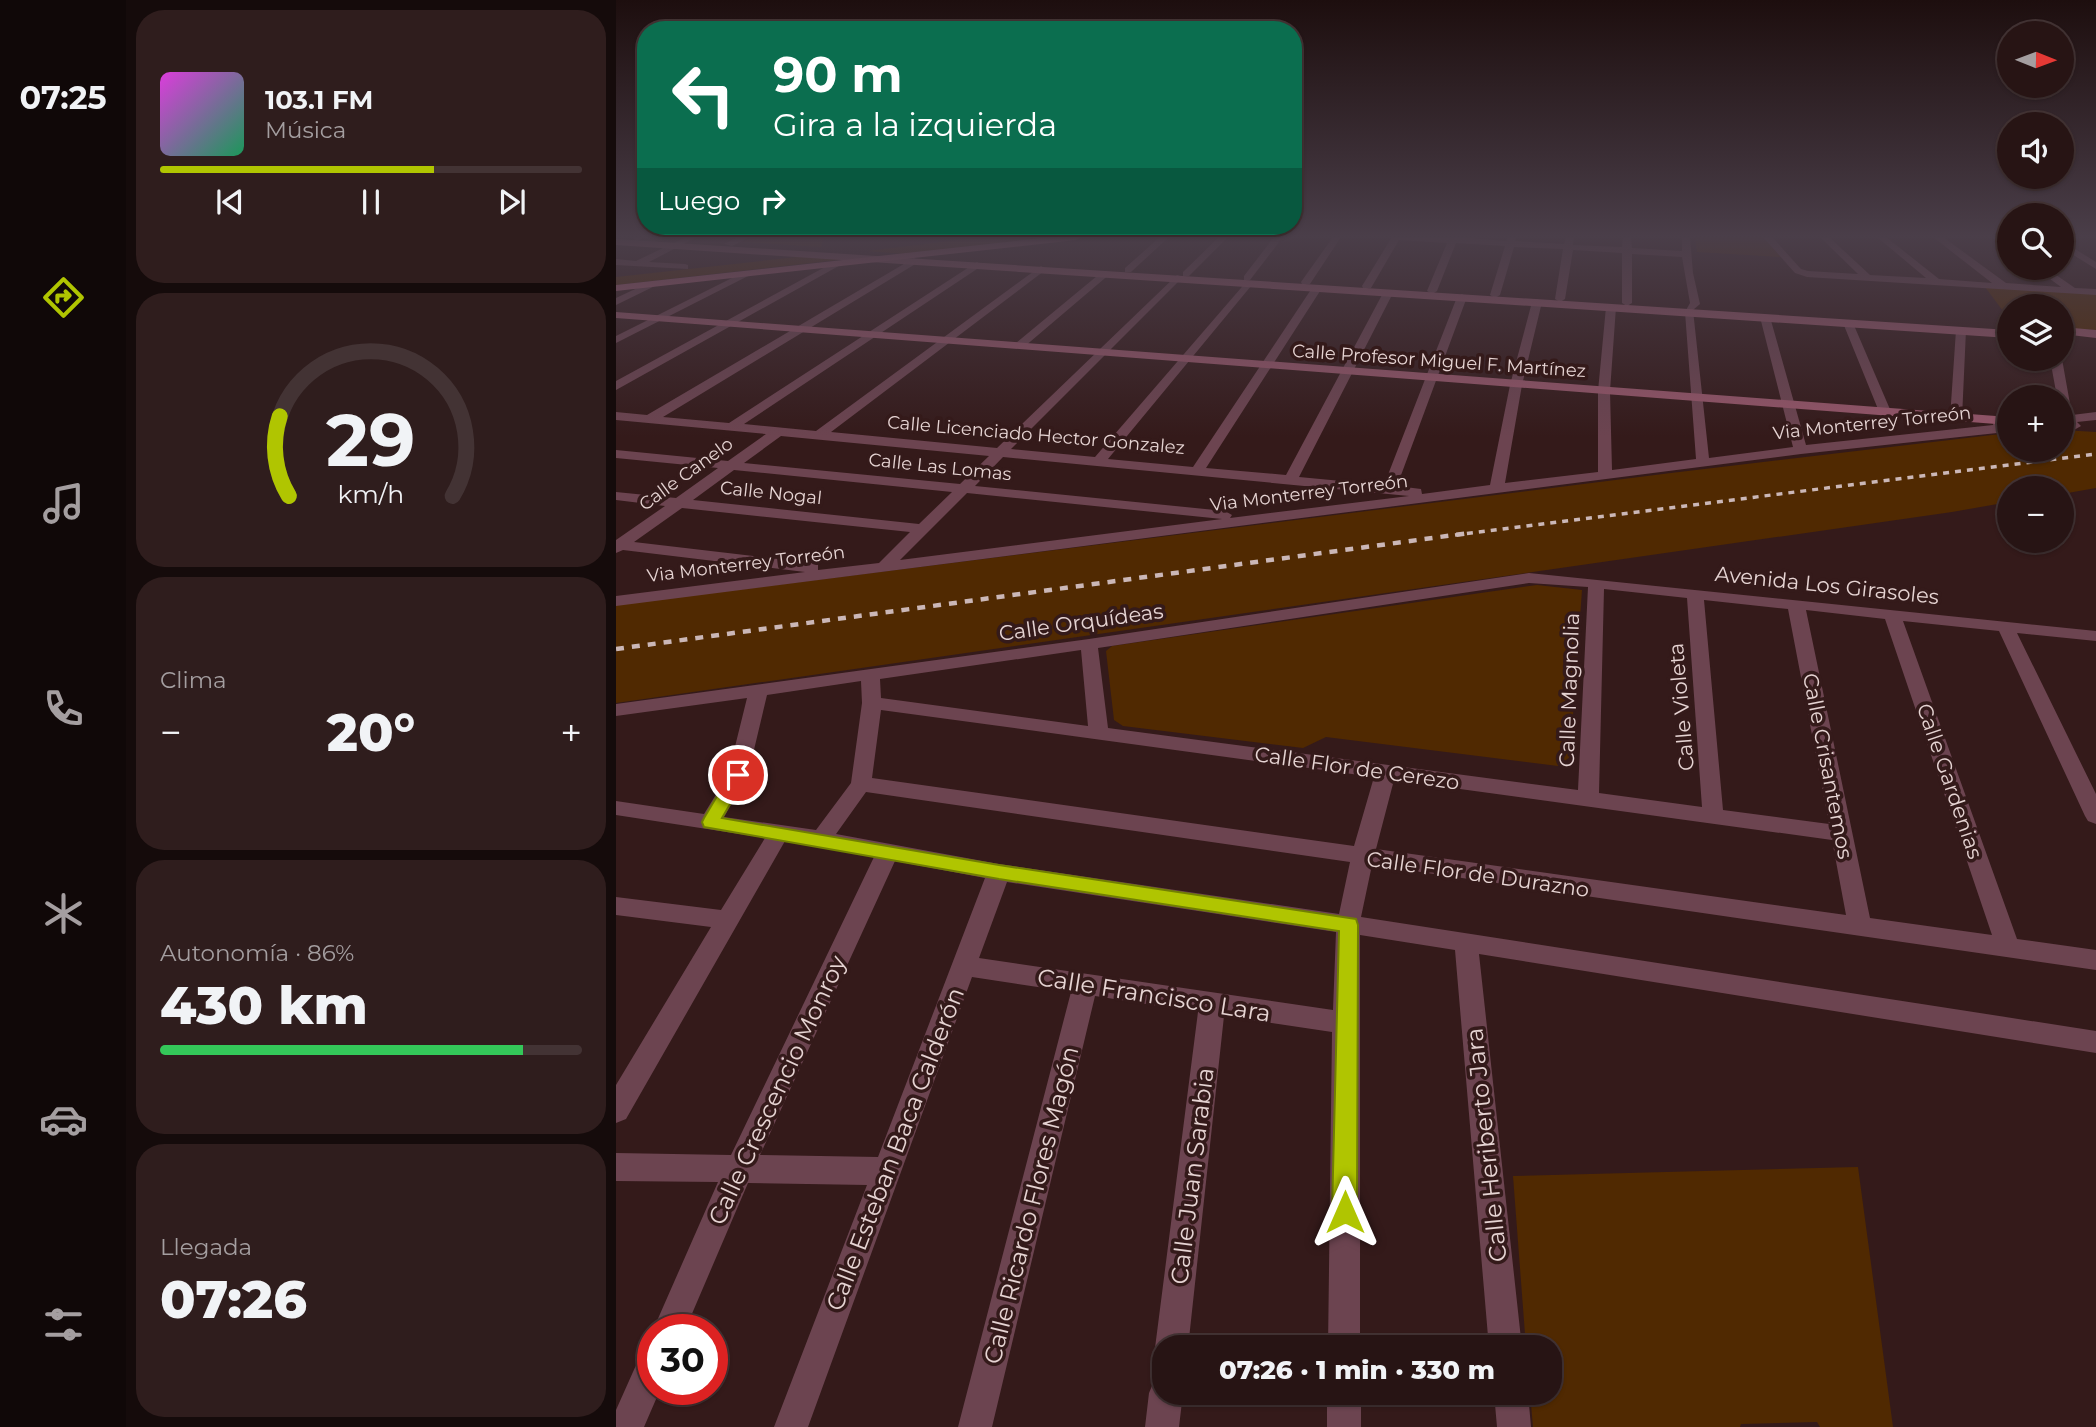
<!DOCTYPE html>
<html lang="es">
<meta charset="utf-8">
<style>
:root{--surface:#271414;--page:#2f1d1d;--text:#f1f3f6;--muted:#a49ea0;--line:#433334;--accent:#b0c501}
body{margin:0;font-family:Montserrat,sans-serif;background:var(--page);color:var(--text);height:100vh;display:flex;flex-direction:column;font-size:26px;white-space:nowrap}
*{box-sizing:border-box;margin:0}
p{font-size:23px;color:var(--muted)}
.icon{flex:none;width:38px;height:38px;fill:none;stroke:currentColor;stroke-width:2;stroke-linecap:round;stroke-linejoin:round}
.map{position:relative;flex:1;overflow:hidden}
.drawer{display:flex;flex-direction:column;gap:10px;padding:10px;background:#150b0b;width:490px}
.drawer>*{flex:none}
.guide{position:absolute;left:21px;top:21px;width:665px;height:214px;border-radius:28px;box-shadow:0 2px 5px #0004,0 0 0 2px var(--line);background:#0b6e4f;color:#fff;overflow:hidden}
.needle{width:46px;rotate:91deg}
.fabs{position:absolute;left:1381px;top:21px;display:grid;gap:14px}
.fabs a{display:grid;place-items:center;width:77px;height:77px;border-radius:50%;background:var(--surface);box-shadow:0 2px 5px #0004,0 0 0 2px var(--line);font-size:35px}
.speed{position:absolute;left:21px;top:1314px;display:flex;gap:14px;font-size:35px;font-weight:700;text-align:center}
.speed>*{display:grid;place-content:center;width:91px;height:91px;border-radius:50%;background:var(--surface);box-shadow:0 2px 5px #0004,0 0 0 2px var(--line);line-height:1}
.speed .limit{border:10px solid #d22;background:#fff;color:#111}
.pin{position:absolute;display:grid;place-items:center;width:60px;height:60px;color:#fff;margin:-30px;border:4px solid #fff;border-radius:50%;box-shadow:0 2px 7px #0007}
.me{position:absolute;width:77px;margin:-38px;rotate:0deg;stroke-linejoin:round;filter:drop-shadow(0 0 5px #0008)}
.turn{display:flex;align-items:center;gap:24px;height:147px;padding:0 21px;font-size:32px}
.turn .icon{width:91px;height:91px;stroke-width:2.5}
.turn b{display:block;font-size:49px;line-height:60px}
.then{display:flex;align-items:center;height:66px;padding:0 21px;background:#0003;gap:14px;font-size:26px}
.big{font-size:52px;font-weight:800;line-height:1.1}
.drawer .tile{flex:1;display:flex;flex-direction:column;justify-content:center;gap:10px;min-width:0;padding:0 24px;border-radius:28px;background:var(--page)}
.drawer .dial{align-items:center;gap:0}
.dial svg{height:182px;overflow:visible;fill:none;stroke:var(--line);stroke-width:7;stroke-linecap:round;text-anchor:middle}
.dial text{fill:var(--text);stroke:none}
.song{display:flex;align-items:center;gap:21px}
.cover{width:84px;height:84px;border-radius:10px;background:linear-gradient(135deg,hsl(300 70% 55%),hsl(150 70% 35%))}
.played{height:7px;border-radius:4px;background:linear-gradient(90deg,var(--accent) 65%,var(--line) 65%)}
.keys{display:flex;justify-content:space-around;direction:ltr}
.heat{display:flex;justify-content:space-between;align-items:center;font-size:38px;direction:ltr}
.charge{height:10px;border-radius:5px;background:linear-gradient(90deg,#34c759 86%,var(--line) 0)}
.trip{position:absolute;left:536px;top:1335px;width:410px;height:70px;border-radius:28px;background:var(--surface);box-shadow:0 2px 5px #0004,0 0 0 2px var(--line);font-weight:800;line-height:70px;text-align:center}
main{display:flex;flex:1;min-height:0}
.tabs{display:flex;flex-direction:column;width:126px;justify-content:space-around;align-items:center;background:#100808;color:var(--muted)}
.tabs .icon{width:49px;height:49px}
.tabs .on{color:var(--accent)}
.tabs b{font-size:32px;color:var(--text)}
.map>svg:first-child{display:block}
.green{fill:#502901}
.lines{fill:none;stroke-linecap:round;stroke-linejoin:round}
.street{fill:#6c4450;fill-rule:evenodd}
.secondary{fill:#955669;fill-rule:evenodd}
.primary{fill:#b4637c;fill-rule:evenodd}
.rail-far1{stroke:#cbb7b7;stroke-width:3.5;stroke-dasharray:6 6;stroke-linecap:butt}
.rail{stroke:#cbb7b7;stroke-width:4.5;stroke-dasharray:8 8;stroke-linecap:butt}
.route{fill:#b0c501;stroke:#728001;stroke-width:2}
.labels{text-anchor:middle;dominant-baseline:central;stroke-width:7;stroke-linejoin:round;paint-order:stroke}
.far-street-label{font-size:18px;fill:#e6d4d3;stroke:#341a1a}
.street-label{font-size:21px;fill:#e6d4d3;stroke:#341a1a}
.near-street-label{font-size:24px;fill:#e6d4d3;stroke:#341a1a}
</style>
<main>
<nav class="tabs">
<b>07:25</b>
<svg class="icon on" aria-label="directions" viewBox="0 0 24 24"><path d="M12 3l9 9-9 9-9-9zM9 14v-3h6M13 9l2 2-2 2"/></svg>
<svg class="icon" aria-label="music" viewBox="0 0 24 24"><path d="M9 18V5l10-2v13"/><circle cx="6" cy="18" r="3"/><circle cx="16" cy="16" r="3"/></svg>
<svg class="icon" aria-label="phone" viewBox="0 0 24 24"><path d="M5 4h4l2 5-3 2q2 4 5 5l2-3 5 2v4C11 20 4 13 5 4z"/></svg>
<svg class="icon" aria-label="climate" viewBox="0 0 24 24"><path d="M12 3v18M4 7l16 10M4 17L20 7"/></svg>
<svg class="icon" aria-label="car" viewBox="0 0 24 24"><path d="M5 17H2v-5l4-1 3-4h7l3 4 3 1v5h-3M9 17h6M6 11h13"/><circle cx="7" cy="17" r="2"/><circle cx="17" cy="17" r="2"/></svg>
<svg class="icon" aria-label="filters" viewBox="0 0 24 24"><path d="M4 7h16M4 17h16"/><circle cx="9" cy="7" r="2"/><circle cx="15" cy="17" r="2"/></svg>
</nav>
<section class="drawer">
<div class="tile">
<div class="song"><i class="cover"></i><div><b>103.1 FM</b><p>Música</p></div></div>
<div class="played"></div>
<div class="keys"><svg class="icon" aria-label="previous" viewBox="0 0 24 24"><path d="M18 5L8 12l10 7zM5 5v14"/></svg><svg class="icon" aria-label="pause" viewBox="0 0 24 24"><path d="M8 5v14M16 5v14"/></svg><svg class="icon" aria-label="next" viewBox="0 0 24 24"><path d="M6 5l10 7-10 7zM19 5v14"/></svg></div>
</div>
<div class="tile dial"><svg viewBox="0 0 100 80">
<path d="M14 69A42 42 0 1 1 86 69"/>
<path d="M14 69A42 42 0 0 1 10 34" stroke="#b0c501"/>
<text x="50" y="56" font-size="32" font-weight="700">29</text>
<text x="50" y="72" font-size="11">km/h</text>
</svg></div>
<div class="tile"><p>Clima</p>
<div class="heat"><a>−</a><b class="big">20°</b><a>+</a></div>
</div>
<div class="tile"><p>Autonomía · 86%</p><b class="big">430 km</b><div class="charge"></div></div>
<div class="tile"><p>Llegada</p><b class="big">07:26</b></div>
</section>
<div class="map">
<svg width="1480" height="1427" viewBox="0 0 1480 1427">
<rect width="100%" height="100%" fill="#341a1a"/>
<path class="green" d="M137 237H208L205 247 127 242Z
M366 237H439L289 254 251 251Z
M1079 237H1147L1165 257 1081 252Z
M190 256 239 258 0 285V277Z
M1369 287 1480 294V330L1446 328V306H1393V319Z
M1446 430 1480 432V488L1446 494V488H1393V502L1336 512 0 703V605L1055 473 1393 433V450H1446Z
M921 585 966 590 954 757 942 766 710 737 687 748 507 726 498 720 490 651 496 646Z
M1242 1167 1277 1427H1204L1201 1422 1125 1424 1124 1427H917L914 1393H933V1348L910 1347 897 1176Z"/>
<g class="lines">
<path class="street" d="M29 237 21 241 17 238V237Z
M70 237H81L33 262 69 264 72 265V269L0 265V259L20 261Z
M122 237H134L116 246 108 244Z
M544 237H553L515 272H509V268Z
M603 237H612L573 276H567V272Z
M658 237H667L634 280H628V276Z
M717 237H725L694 284H686L685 282Z
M776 237H842L890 241 892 237H900L899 241 948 244 950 237H958L957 245 1006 247 1007 237H1015L1016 248 1066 251V237H1074L1077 273 1084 304 1077 310 1093 458 1177 447 1144 317 1149 314 1154 317 1190 445 1377 425 1379 418H1389L1392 425 1381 433 1185 454 0 606V596L189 572 7 550 0 553V540L49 506 0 500V492L60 498 102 468 0 458V450L112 461 150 434 0 420V412L31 415 298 258 303 261 301 263 47 417 113 423 361 262 366 265 364 267 128 424 200 431 425 266 430 269 428 271 215 432 381 448 561 275 564 276V280L395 449 479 457 631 281 636 284 635 286 492 459 577 467 696 288 701 285 706 288 590 468 670 475 767 293 772 290 777 293 683 477 768 485 841 297 846 294 851 297 781 486 805 489 806 494 874 485 894 385 916 302 921 299 926 302 906 385 889 483 982 472V391L990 307 995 304 1000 307 994 391 996 470 1080 459 1069 312 1074 303 1066 257 1016 254V303L1011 306 1006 303V253L957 250 949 299 944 302 939 299 947 249 898 247 884 295 879 298 874 295 889 246 840 243 821 291 816 294 811 291 831 243 783 240 755 288H747L746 286ZM165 436 373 456 344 484 128 463ZM387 457 793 496 614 518 616 515 609 511 359 486ZM118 470 336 492 303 524 77 500ZM351 493 606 519 284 560ZM66 508 294 532 263 563 202 570V565L196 563 18 542Z
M1147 237H1156L1185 269 1192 271 1242 274 1204 237H1213L1254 275 1310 278 1261 237H1270L1323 279 1376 283 1317 237H1327L1390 283 1445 287 1419 268H1430L1459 288 1480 289V295L1191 277 1179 273Z
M1376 237H1386L1393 242V249Z
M1446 241 1480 262V269L1446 248Z
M220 261 228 263 0 390V381Z
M130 271 138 273 0 343V336Z
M487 271 495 273 408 347H400V343Z
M34 282 43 284 0 305V298Z
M1232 320 1237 323 1276 414 1275 417H1265L1264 414 1227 323Z
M1345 327 1350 330 1346 418 1340 422 1334 418 1340 330Z
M1434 359H1446L1456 415 1480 412V420L1461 422 1465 426 1458 430 1446 424V397H1441Z
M913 573 1480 631V641L1401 633 1480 794V824L1472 821 1469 816 1383 631 1287 621 1401 939 1480 950V970L756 865 745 917 1480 1031V1053L863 954 906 1348H873L839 950 744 935V1348H712L716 1032 608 1016 572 1348H548V1361L543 1360 539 1348 582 1012 479 996 376 1427H342L455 992 356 977 192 1427H158L251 1185 132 1183 69 1330H37L102 1182 0 1181V1153L115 1155 258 857 169 841 10 1119 0 1123V1085L95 927 0 915V897L105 910 149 838 0 815V801L88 814 112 775 131 698 0 716V704L473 639ZM913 583 972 587 962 790 492 728 482 648ZM988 589 1071 598 1086 807 983 793ZM1088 600 1172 609 1213 824 1107 810ZM1190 610 1269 619 1376 935 1254 918ZM465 650 472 726 265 698 264 679ZM245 681 246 703 235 783 200 830 108 817 132 775 151 695ZM265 710 758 777 738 846 256 778ZM778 780 1216 840 1230 915 760 849ZM250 792 734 862 723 914 383 864 220 834ZM279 861 369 878 262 1157 144 1155ZM391 882 720 932 717 1010 363 958Z
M37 1349V1390H44L28 1427H0V1410L25 1354Z
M548 1377V1393H567L563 1427H529L533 1393 538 1381Z
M711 1393H745V1427H711Z
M878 1393H912L915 1427H881Z"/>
<path class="secondary" d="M0 239 1393 330V338L0 245Z
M0 312 1393 417V425L0 318Z
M1446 327 1480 330V338L1446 334Z"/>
<path class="primary" d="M435 237H465L460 240 0 291V285Z"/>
<path class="rail-far1" d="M839 535 1480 454"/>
<path class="rail" d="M0 649 853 533"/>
</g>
<linearGradient id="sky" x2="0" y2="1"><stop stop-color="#1d0e0e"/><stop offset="0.54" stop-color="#4a3e49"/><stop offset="1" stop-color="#4a3e49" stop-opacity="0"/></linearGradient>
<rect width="1480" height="437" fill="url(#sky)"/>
<path class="route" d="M122 770 131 775 106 818 383 865 740 919 742 925 741 1212 737 1221 729 1225 720 1221 716 1212 723 931 383 879 88 827 86 822 88 818 116 771Z"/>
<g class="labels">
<g class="far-street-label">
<text transform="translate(823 361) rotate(4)">Calle Profesor Miguel F. Martínez</text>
<text transform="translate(1256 423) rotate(-6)">Via Monterrey Torreón</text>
<text transform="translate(420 435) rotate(5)">Calle Licenciado Hector Gonzalez</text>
<text transform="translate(324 467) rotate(6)">Calle Las Lomas</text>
<text transform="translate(70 474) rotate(-36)">Calle Canelo</text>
<text transform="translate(155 493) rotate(6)">Calle Nogal</text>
<text transform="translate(693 493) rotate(-7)">Via Monterrey Torreón</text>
<text transform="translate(130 564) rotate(-7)">Via Monterrey Torreón</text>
</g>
<g class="street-label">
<text transform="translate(1211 585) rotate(6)">Avenida Los Girasoles</text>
<text transform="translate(465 622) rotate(-8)">Calle Orquídeas</text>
<text transform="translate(953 690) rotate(-88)">Calle Magnolia</text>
<text transform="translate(1065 707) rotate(-95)">Calle Violeta</text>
<text transform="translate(1212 766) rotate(79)">Calle Crisantemos</text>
<text transform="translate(741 768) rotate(8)">Calle Flor de Cerezo</text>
<text transform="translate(1334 781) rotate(71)">Calle Gardenias</text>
<text transform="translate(862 874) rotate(8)">Calle Flor de Durazno</text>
</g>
<g class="near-street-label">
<text transform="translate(538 995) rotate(9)">Calle Francisco Lara</text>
<text transform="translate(161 1090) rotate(-65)">Calle Crescencio Monroy</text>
<text transform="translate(870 1145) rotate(-96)">Calle Heriberto Jara</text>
<text transform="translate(279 1149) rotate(-69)">Calle Esteban Baca Calderón</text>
<text transform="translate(576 1176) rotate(-83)">Calle Juan Sarabia</text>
<text transform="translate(415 1205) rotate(-76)">Calle Ricardo Flores Magón</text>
</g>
</g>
</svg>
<div class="fabs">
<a><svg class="needle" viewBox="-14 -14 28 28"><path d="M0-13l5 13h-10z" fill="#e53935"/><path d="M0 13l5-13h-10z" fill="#a49ea0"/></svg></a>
<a><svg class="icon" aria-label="sound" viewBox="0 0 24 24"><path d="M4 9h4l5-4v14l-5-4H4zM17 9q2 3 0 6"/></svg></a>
<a><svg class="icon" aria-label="search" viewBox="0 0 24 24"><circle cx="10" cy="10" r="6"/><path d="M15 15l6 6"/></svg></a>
<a><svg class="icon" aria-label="layers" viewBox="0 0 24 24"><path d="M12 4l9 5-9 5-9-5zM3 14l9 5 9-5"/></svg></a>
<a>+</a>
<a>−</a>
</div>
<div class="speed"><div class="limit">30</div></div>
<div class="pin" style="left:122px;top:775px;background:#d93025"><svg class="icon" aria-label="arrive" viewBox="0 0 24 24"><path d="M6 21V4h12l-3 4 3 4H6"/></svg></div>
<svg class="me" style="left:729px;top:1212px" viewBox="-20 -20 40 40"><path d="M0-17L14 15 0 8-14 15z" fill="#b0c501" stroke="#fff" stroke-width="4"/></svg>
<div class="trip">07:26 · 1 min · 330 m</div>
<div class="guide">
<div class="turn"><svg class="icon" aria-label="left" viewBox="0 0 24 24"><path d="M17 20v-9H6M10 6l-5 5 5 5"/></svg><div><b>90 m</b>Gira a la izquierda</div></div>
<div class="then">Luego<svg class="icon" aria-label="right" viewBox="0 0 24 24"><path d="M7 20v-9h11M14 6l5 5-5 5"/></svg></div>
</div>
</div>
</main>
